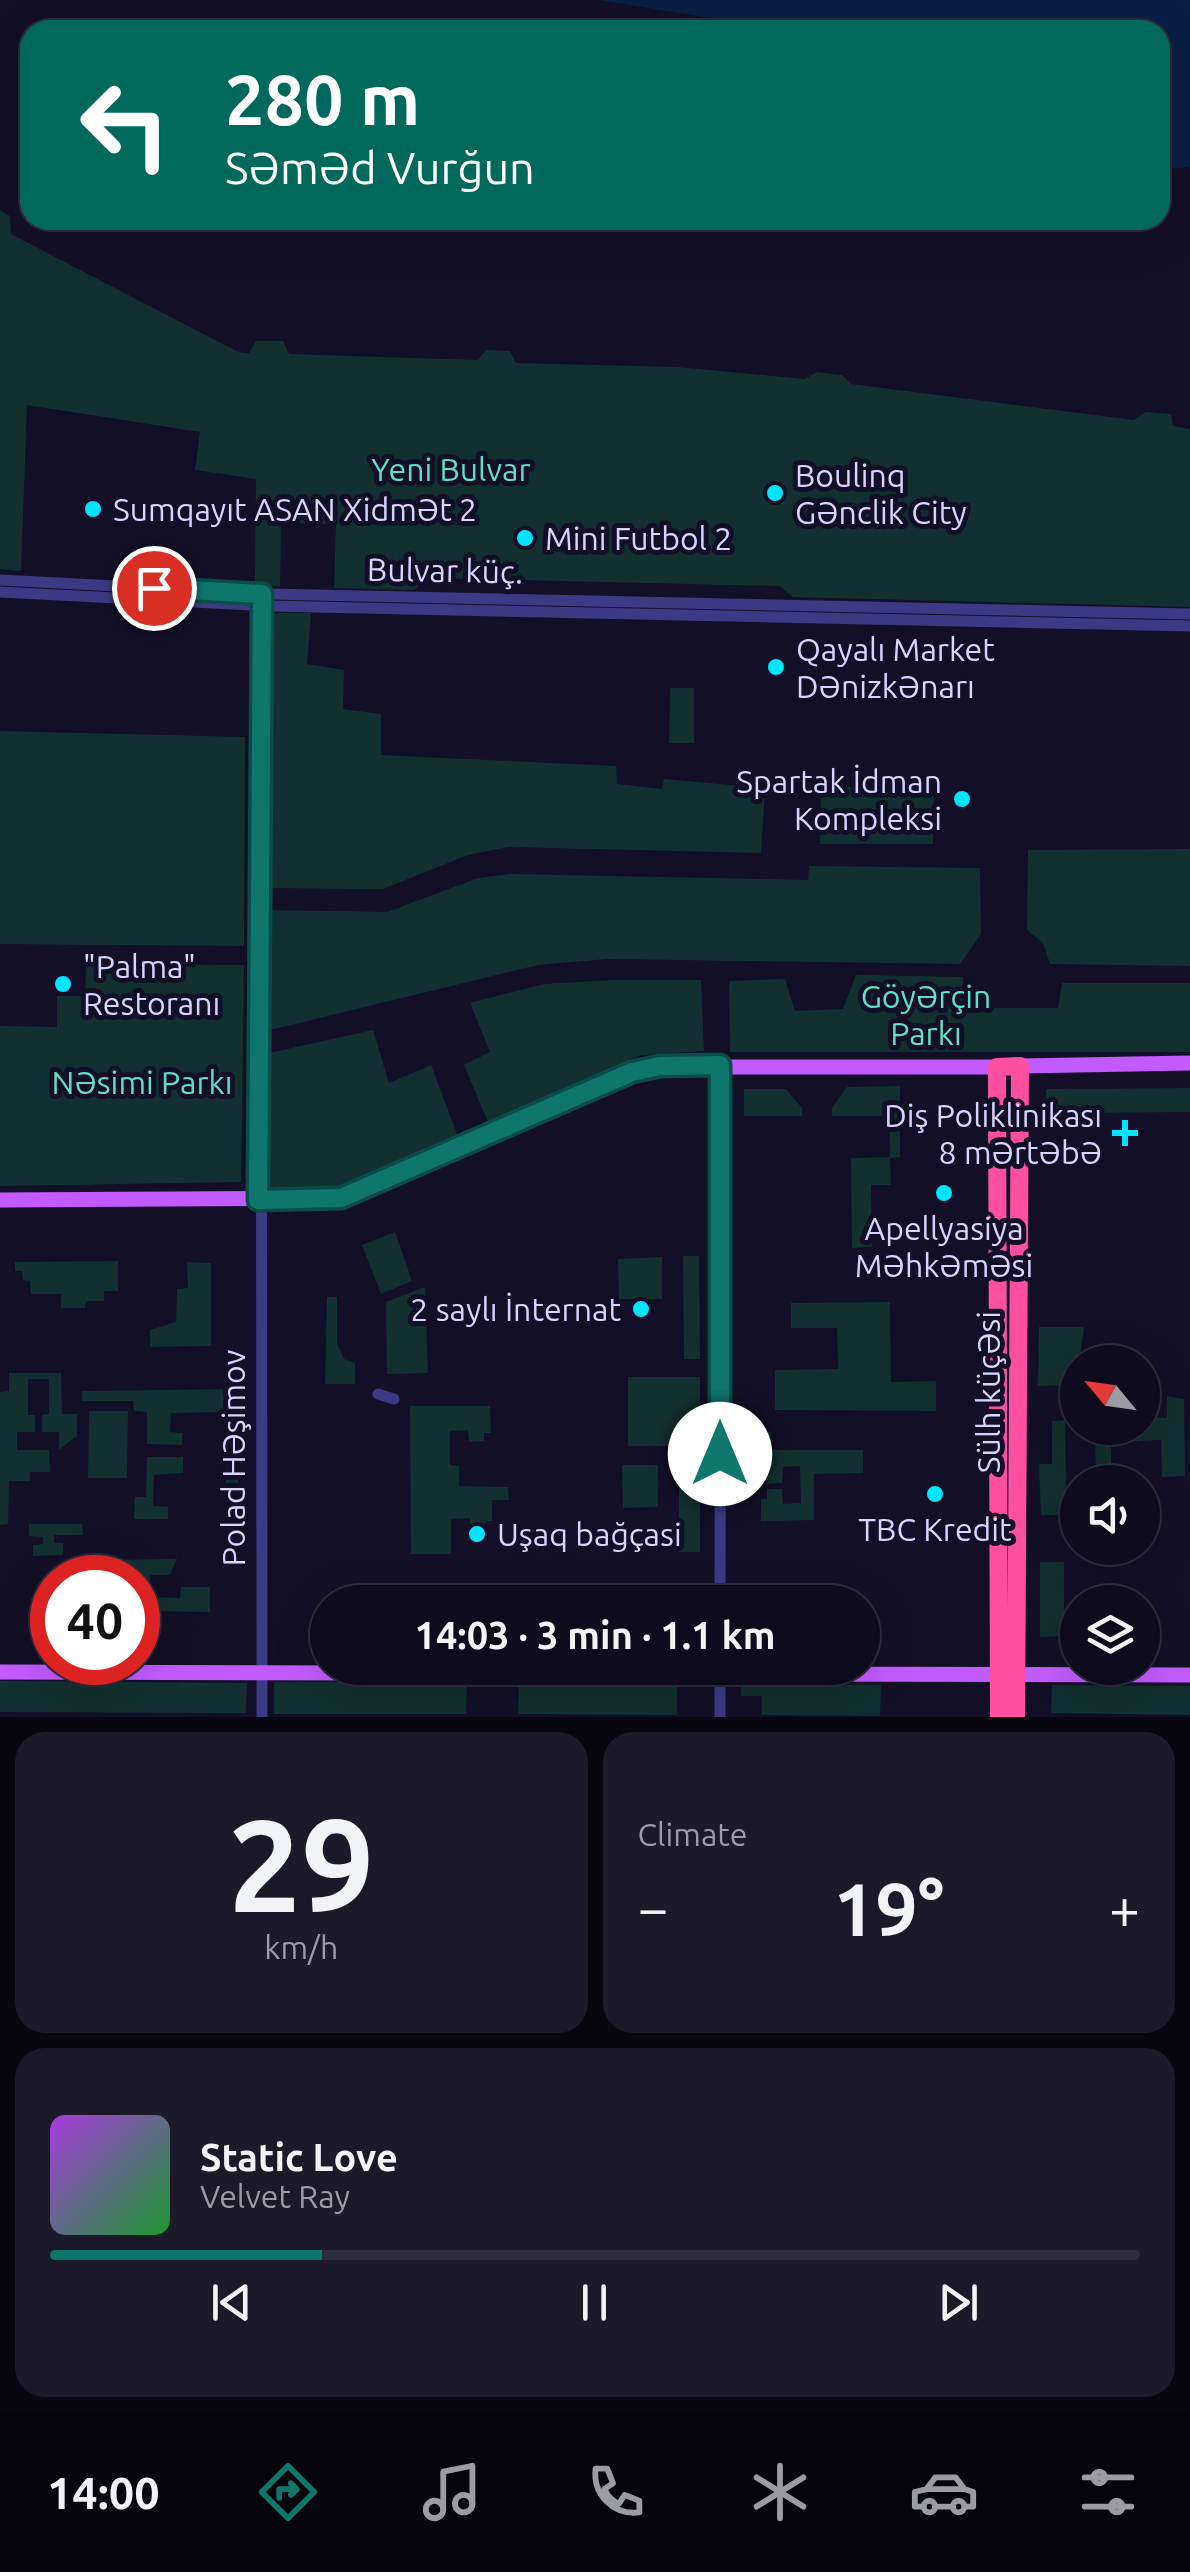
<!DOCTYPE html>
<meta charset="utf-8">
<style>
:root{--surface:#0e0b1c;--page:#1c1929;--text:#f1f3f6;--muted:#9b9ba3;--line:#2e2b3b;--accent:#0f766e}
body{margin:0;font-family:Ubuntu,sans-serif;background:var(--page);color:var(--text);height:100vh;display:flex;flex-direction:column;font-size:38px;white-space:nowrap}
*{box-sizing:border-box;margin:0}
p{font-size:32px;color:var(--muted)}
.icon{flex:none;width:55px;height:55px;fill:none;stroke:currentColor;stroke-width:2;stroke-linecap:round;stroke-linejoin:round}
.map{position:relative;height:1717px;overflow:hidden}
.details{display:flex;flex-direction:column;gap:15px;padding:15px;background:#08060f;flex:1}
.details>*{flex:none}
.hud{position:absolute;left:20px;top:20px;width:1150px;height:210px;border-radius:30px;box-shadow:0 10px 40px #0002,0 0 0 2px var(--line);background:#00695c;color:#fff;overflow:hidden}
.needle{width:65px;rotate:299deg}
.fabs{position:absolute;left:1060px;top:1345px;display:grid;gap:20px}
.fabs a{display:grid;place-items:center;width:100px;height:100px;border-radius:50%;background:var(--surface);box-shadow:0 10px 40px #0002,0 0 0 2px var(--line);font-size:50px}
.speed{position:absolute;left:30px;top:1555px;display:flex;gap:20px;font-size:50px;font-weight:700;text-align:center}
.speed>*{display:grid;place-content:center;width:130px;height:130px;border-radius:50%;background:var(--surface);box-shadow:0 10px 40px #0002,0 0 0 2px var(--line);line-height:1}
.speed .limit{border:15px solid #d22;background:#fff;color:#111}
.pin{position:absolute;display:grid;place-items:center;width:85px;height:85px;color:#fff;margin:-42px;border:5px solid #fff;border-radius:50%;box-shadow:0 2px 10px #0007}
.me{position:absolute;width:110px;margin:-55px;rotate:0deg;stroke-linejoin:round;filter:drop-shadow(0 0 8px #0008)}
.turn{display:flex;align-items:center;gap:35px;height:210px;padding:0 40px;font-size:45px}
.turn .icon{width:130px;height:130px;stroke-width:2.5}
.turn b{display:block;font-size:70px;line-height:85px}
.big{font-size:75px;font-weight:700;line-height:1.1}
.details .tile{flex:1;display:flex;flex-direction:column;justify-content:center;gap:15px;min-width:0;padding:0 35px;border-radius:30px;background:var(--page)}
.details .dial{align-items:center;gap:0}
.dial b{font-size:130px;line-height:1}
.song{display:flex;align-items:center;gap:30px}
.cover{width:120px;height:120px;border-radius:15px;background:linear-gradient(135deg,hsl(280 70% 55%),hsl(130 70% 35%))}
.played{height:10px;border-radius:5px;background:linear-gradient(90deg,var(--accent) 25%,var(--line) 25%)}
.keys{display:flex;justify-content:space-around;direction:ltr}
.heat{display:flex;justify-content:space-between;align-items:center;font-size:55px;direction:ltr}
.details .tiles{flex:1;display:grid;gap:15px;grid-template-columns:1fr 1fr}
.tile:last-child{grid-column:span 2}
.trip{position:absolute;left:310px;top:1585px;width:570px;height:100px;border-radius:50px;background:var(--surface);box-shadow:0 10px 40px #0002,0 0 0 2px var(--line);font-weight:700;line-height:100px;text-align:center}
.tabs{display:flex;height:160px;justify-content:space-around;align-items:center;background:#06040b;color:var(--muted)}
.tabs .icon{width:70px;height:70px}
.tabs .on{color:var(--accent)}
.tabs b{font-size:45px;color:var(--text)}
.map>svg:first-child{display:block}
.green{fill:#12302f}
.water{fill:#0a1f44}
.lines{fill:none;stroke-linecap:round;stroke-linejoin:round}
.minor{stroke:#3d3a85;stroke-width:11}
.major{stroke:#c25bff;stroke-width:15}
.highway{stroke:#ff4fa3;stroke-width:18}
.route-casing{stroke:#0a4d48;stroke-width:25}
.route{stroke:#0f766e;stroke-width:18}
.poi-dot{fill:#00e5ff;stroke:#130f26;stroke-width:4}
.labels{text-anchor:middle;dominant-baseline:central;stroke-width:10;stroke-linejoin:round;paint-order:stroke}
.park-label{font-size:32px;fill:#5fe0c0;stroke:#130f26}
.poi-label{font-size:32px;fill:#d9d4ff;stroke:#130f26;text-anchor:start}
.street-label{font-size:32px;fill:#d9d4ff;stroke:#130f26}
</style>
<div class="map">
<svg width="1190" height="1717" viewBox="0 0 1190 1717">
<rect width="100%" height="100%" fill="#130f26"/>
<path class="green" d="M0 210 10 216 11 234 238 352 249 353 256 341H283L289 354 478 360 486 350 510 351 516 363 677 367 805 379 817 372 842 375 851 384 1134 420 1146 412 1171 414 1173 426 1190 429V607L793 597 779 586 427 578 414 590 334 588 336 524 281 523 280 586 255 585 256 479 195 470 200 432 27 405 21 571 0 569Z
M272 613H311L307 664 344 670 343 709 381 714V755L616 766 617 784 662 789 664 779 765 788 761 853 508 847 468 855 383 889 269 888Z
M670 688H694V743H669Z
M0 731 245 737 244 946 0 944Z
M821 787H934L933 844H820Z
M1190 849V966L1050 964 1043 943 1027 930 1028 850Z
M809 866 980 868 981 934 960 964 607 959 538 965 270 1030 269 910 387 912 478 878 510 874 808 880Z
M86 964 244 965 241 1182 0 1186V1026L57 1027V996H85Z
M856 975 963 977 965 1008H1058L1062 983H1190V1052H730L729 981 785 979 795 1011 843 1009Z
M612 980H701L704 1051 641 1055 488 1122 464 1065 490 1052 470 1003 545 984Z
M373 1030 389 1083 431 1065 457 1134 338 1187H271L269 1053Z
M900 1086V1157L890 1158 891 1185H871L872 1247 852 1248 851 1158 890 1157 889 1116H832V1108L847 1087Z
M1190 1088V1112L1046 1113V1089Z
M744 1089H786L802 1108V1116H744Z
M395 1232 412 1281 381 1294 362 1245Z
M683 1256H699L700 1359H684Z
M662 1257V1299H619L618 1259Z
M118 1261V1291H104V1301H86L85 1308H61V1294H31L30 1281 23 1280 22 1271H15V1262Z
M187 1262 211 1263V1346L150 1347V1330L176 1322 177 1289 188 1288Z
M425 1287 428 1373 387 1374 386 1302Z
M327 1297H337V1343L344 1359 355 1363V1384H325Z
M890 1302 891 1382 936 1381V1411L775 1410V1370L838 1369 837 1328H791V1303Z
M1039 1327H1084L1077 1385 1038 1386Z
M9 1373H61L62 1414H77V1436L59 1450V1432H42V1415L49 1414V1379H28V1415H35V1432H17V1450H49L50 1472H30V1481H9L8 1524 0 1525V1392L9 1391Z
M628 1377H700V1552H679V1446H628Z
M238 1389V1438H227L226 1412 171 1413 170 1432 182 1433V1445L147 1444V1412L134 1411 133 1401H82V1391Z
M1167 1396 1184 1399 1185 1476 1162 1477 1161 1440 1111 1442V1473L1096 1474 1095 1428H1142L1143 1418H1167Z
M410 1406H490L491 1433H484V1441L469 1442 468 1430 450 1431V1465L459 1466V1486L508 1487 509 1500H492V1521H485V1530H470V1518L451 1519V1554H411Z
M89 1411H128L127 1478H88Z
M1065 1420 1066 1486H1077V1515H1041L1039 1464H1052V1421Z
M771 1432V1450H863V1473L814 1474V1520L761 1521V1499H767V1489H782L783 1504 801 1503 800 1466 783 1467 782 1483 767 1484V1475H761V1452H744V1433Z
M147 1457H183V1473L154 1475 153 1506 168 1507V1519H134L135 1497H146Z
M226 1465H238V1519H226Z
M622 1465H658V1507L623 1508Z
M29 1524H82L83 1535H54V1543H63V1555L33 1556V1545L43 1544V1537L29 1536Z
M177 1559 170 1575H150V1583H138V1578L112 1577V1560Z
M1040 1562H1064V1636L1040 1637Z
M181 1587H210V1612L141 1611 142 1597 180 1598Z
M0 1681 247 1683 246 1713 0 1712Z
M274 1682H467L466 1714H274Z
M519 1683H677V1715L518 1714Z
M741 1684 881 1685 880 1716 762 1715V1696H741Z
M1052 1685 1190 1686V1715L1051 1713Z"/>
<path class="water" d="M599 0H1190V167L1160 170V30H784Z"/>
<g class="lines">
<path class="minor" d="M0 580 270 594 1190 614
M0 592 270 606 1190 626
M261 598 262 1717
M378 1394 394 1399
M720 1602 721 1065
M720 1717V1668"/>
<path class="major" d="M1020 1066 1190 1063
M0 1200 341 1198 647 1067H997
M0 1672 1190 1675"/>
<path class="highway" d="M999 1717 997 1067 1020 1066 1016 1717"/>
</g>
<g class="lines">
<g class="route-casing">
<path id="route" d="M154 588 262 594 258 1200 341 1198 632 1072 660 1066 720 1065V1454"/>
</g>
<use href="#route" class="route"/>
</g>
<g class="poi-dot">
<circle cx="775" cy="493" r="10"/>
<circle cx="93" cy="509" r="10"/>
<circle cx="525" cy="538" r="10"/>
<circle cx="776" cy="667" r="10"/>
<circle cx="962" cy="799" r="10"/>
<circle cx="63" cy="984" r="10"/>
<path d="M1120 1118h10v10h10v10h-10v10h-10v-10h-10v-10h10z"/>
<circle cx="944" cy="1193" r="10"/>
<circle cx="641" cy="1309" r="10"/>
<circle cx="935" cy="1494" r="10"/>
<circle cx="477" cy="1534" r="10"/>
</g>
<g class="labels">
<g class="park-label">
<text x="451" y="469">Yeni Bulvar</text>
<text x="926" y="996">Göyərçin<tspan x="926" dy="37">Parkı</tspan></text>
<text x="142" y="1082">Nəsimi Parkı</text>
</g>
<g class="poi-label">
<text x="795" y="475">Boulinq<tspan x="795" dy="37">Gənclik City</tspan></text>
<text x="113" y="509">Sumqayıt ASAN Xidmət 2</text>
<text x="545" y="538">Mini Futbol 2</text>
<text x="796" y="649">Qayalı Market<tspan x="796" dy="37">Dənizkənarı</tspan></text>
<text x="942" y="781" text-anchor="end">Spartak İdman<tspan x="942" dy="37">Kompleksi</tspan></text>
<text x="83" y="966">"Palma"<tspan x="83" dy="37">Restoranı</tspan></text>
<text x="1102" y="1115" text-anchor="end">Diş Poliklinikası<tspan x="1102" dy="37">8 mərtəbə</tspan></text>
<text x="944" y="1228" text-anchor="middle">Apellyasiya<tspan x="944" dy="37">Məhkəməsi</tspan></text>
<text x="621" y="1309" text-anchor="end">2 saylı İnternat</text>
<text x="935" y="1529" text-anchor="middle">TBC Kredit</text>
<text x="497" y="1534">Uşaq bağçasi</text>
</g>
<g class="street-label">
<text transform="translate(445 570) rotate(1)">Bulvar küç.</text>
<text transform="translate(988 1392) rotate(-90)">Sülh küçəsi</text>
<text transform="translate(233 1458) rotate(-90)">Polad Həşimov</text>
</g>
</g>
</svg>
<div class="fabs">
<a><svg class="needle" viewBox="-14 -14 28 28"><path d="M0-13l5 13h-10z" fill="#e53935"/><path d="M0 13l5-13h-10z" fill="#9b9ba3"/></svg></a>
<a><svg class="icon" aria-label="sound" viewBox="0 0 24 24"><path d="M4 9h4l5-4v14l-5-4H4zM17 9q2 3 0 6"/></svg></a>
<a><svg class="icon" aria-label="layers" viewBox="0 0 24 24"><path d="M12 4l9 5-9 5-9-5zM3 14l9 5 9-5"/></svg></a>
</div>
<div class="speed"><div class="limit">40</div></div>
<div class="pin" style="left:154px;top:588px;background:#d93025"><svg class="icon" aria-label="arrive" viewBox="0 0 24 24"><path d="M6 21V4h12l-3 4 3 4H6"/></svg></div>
<svg class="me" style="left:720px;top:1454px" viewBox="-20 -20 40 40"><circle r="19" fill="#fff"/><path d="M0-13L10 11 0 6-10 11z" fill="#0f766e"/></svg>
<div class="trip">14:03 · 3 min · 1.1 km</div>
<div class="hud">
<div class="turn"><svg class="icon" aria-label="left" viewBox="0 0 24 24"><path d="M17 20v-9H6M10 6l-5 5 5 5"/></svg><div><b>280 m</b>Səməd Vurğun</div></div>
</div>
</div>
<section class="details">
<div class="tiles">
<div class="tile dial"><b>29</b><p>km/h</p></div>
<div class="tile"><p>Climate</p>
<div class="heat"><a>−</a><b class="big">19°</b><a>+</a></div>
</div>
<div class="tile">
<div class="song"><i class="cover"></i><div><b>Static Love</b><p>Velvet Ray</p></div></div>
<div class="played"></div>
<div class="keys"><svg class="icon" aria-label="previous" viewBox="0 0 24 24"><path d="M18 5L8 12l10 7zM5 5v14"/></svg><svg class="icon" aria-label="pause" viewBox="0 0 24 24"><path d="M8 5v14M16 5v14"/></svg><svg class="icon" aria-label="next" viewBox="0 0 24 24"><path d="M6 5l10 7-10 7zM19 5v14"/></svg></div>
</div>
</div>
</section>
<nav class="tabs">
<b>14:00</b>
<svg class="icon on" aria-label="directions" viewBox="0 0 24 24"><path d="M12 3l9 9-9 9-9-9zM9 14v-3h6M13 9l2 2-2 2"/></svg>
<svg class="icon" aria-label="music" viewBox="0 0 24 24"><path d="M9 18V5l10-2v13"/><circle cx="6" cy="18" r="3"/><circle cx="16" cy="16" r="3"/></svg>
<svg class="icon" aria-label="phone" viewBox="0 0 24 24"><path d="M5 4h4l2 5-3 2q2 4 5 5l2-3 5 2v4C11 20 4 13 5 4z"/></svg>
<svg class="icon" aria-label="climate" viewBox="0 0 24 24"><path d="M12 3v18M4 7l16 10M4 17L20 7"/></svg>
<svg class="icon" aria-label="car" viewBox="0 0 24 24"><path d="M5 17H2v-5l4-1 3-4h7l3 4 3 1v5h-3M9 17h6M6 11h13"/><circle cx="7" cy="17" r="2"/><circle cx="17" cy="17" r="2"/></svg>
<svg class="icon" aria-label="filters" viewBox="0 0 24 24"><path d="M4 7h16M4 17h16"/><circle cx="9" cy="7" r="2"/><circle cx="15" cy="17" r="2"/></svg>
</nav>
